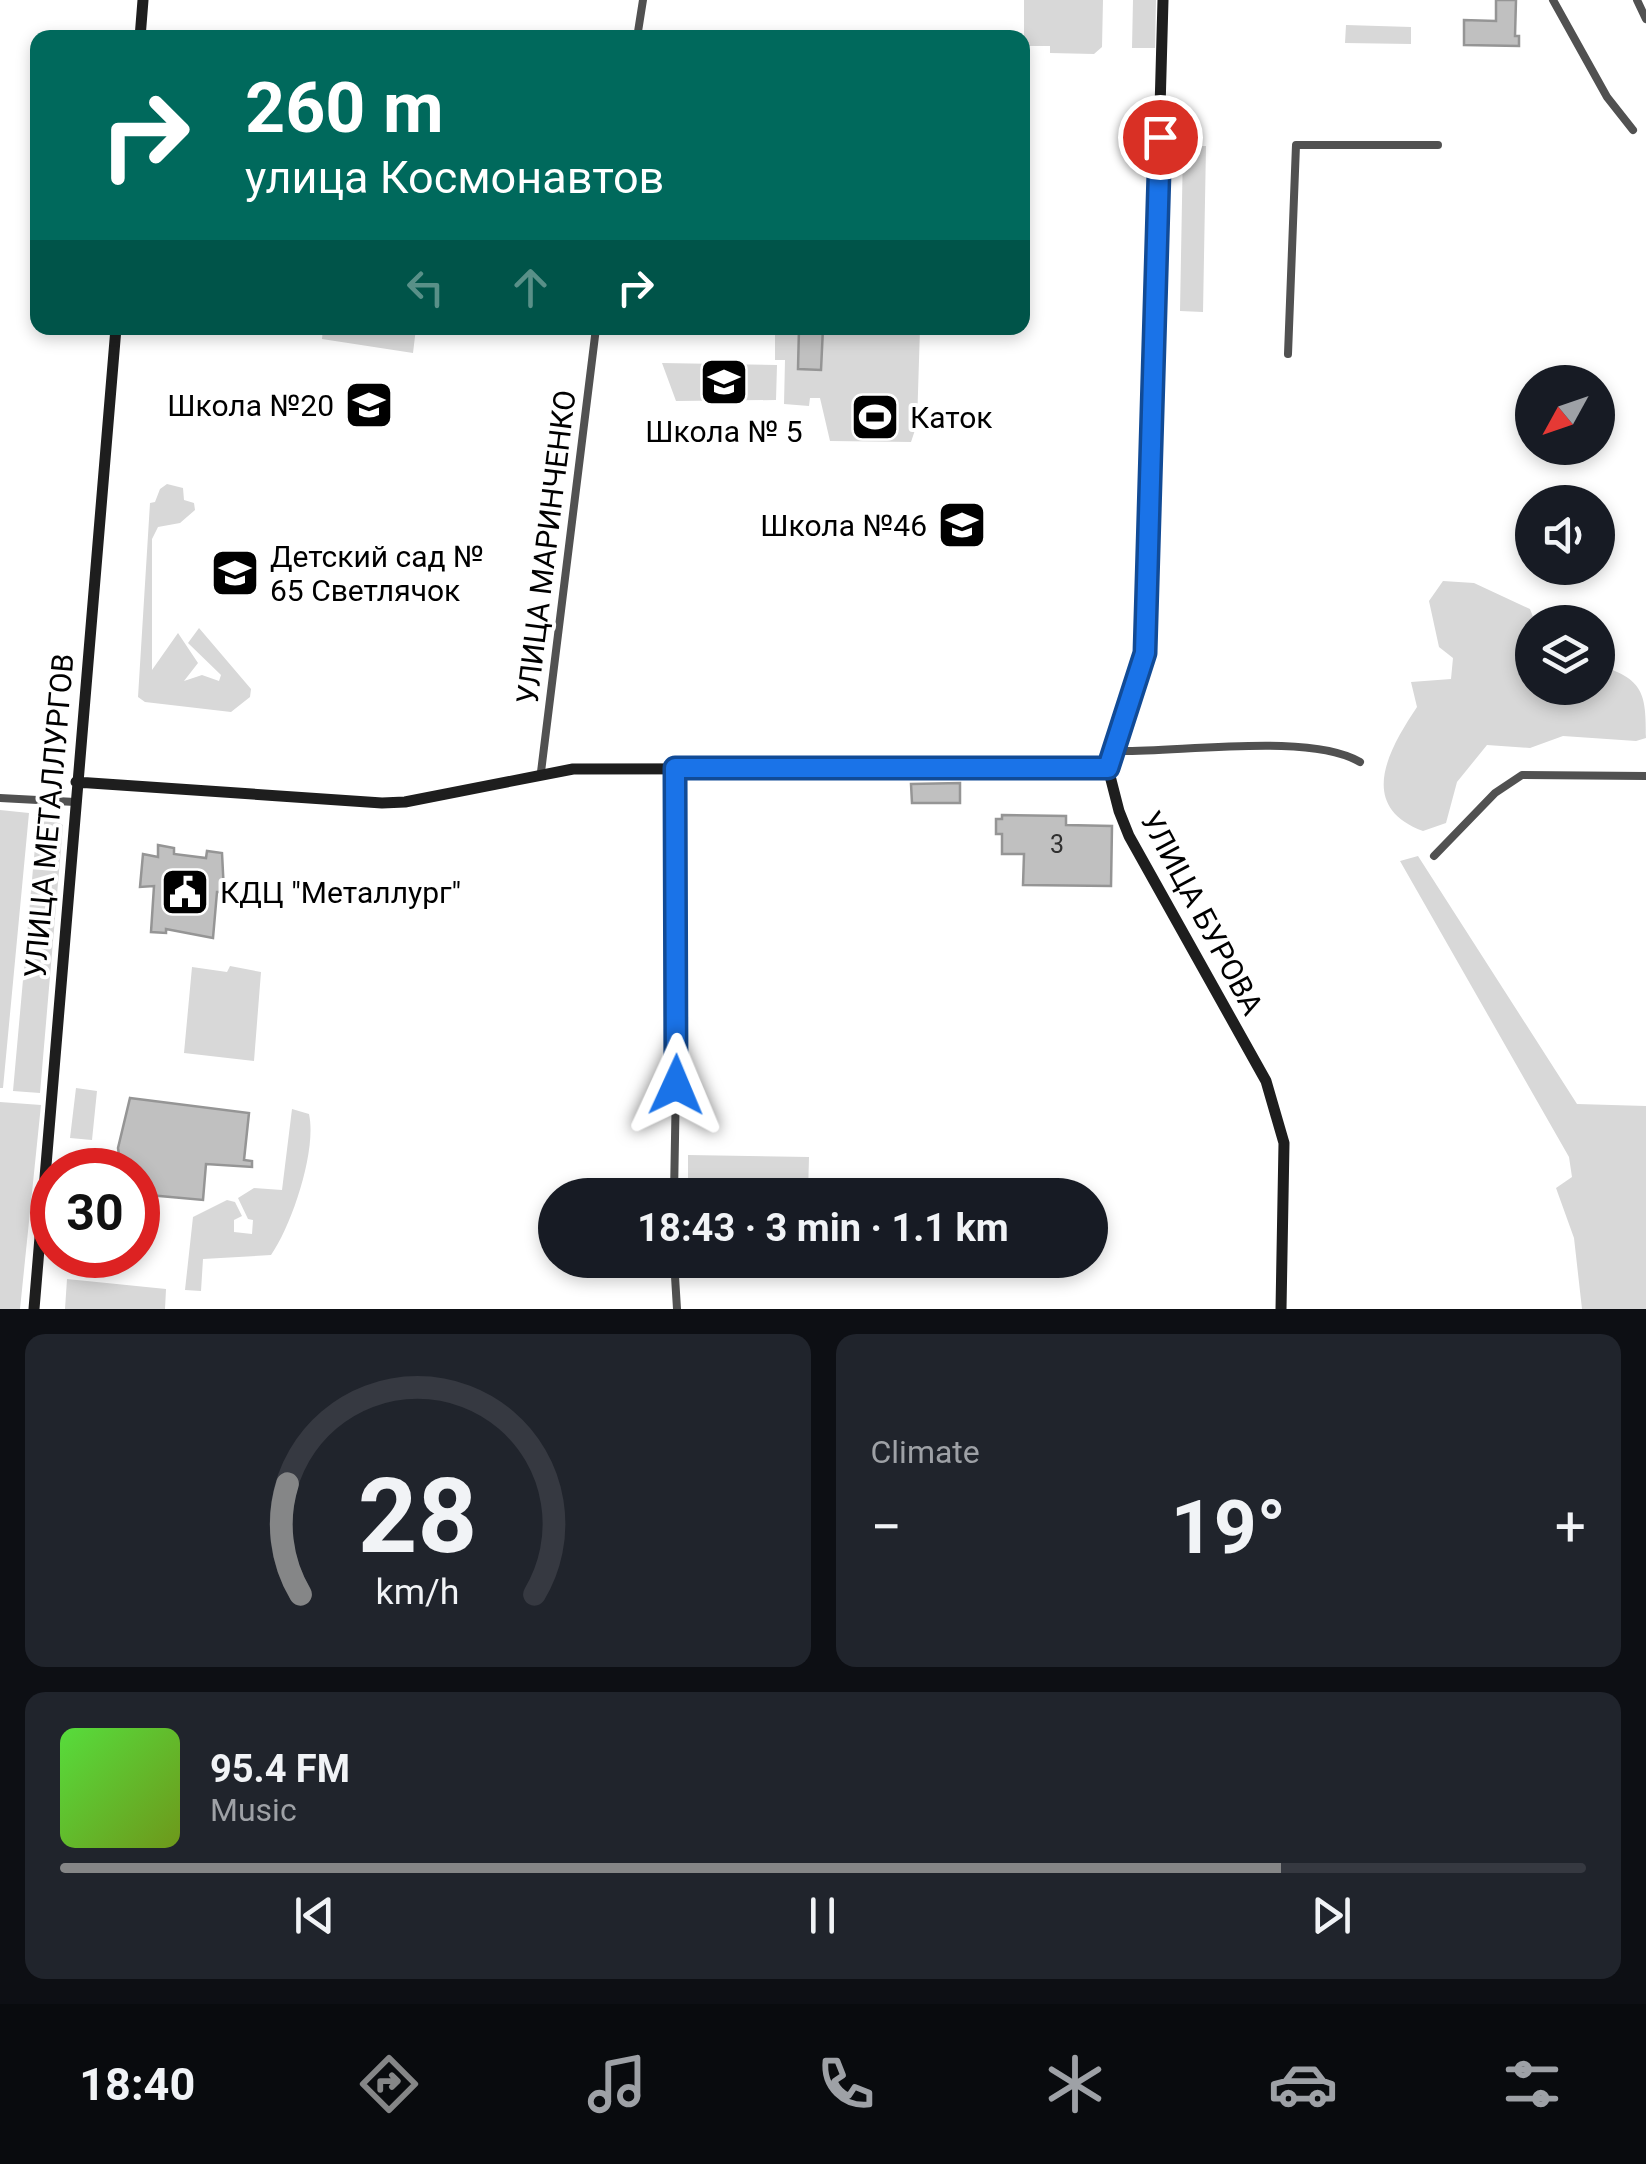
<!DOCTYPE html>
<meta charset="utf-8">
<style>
:root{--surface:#171b24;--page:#20242c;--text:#f1f3f6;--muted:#9ea1a6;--line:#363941;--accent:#858687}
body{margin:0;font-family:Roboto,sans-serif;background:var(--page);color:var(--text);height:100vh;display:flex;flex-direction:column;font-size:38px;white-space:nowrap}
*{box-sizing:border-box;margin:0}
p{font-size:32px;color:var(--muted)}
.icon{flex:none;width:55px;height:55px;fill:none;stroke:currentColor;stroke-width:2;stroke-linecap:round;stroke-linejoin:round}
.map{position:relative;height:1309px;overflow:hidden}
.sheet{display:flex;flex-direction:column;gap:25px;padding:25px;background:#0d0f14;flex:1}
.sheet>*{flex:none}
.guide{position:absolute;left:30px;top:30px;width:1000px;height:305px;border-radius:20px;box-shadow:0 5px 15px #0003;background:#00695c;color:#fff;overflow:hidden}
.needle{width:65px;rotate:230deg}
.controls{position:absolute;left:1515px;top:365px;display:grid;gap:20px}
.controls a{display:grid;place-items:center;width:100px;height:100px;border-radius:50%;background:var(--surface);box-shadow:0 5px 15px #0003;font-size:50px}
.speed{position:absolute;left:30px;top:1148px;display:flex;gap:20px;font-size:50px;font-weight:700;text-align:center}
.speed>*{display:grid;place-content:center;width:130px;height:130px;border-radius:50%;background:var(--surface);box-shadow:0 5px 15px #0003;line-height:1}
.speed .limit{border:15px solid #d22;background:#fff;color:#111}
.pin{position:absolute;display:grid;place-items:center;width:85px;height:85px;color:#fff;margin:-42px;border:5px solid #fff;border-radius:50%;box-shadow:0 2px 10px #0007}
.me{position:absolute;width:110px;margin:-55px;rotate:1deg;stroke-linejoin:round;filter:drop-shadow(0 0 8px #0008)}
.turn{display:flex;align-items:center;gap:35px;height:210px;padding:0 50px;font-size:45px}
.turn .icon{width:130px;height:130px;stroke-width:2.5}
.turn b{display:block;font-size:70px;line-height:85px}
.lanes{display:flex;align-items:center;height:95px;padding:0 50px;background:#0003;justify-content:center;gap:50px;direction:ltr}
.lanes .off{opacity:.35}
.big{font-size:75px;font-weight:700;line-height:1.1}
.sheet .widget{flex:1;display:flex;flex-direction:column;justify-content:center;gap:15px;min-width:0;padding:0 35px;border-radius:20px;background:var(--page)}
.sheet .dial{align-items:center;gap:0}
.dial svg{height:260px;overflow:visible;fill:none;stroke:var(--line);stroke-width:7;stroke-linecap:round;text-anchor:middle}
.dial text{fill:var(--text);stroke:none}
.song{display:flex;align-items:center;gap:30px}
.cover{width:120px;height:120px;border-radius:15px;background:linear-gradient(135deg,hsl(110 70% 55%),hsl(80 70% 35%))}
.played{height:10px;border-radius:5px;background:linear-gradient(90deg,var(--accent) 80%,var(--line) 80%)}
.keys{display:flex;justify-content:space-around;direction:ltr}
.heat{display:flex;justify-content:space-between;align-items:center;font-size:55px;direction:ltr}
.sheet .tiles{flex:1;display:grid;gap:25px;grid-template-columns:1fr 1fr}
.widget:last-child{grid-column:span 2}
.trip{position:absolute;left:538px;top:1178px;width:570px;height:100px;border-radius:50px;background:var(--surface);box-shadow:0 5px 15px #0003;font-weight:700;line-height:100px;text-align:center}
.tab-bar{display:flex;height:160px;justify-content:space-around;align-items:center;background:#090b0e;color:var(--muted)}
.tab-bar .icon{width:70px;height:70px}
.tab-bar .current{color:var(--accent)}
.tab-bar b{font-size:45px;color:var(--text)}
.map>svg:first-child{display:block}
.green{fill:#d8d8d8}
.building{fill:#c0c0c0;stroke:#959595;stroke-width:2.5}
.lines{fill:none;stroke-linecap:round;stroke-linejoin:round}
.minor{stroke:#515151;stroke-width:8}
.secondary{stroke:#1e1e1e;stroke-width:11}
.route-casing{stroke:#114b97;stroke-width:25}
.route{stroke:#1a73e8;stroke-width:18}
.labels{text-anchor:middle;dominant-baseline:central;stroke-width:8;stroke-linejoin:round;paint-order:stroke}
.number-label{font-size:25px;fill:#303030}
.poi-label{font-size:30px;fill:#000;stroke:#fff;text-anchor:start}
.street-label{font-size:30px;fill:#000;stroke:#fff}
</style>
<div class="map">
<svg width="1646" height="1309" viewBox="0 0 1646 1309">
<rect width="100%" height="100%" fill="#fff"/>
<path class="green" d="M1024 0H1103L1102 47 1094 54 1050 53V46H1024Z
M1133 0H1156L1155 48H1132Z
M1346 25 1411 27V44L1345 43Z
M1183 146H1206L1203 312 1180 311Z
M323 328H416L413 353 322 339Z
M775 328H920L917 424 911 442 830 441 820 398H810L809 406 784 404 785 360H775Z
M662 363 777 365 776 400 676 401Z
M167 484 183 488 184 500 194 503 195 510 180 523 158 527 152 539V670L178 633 198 663 184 681 202 675 219 681 221 675 188 643 199 628 251 689 250 697 231 712 145 702 138 697 150 503 155 502 160 489Z
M1443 581 1474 583 1530 609 1535 622 1532 688H1598V665C1644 679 1646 693 1646 738L1636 741 1563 736 1530 748 1487 745 1457 782 1446 823 1423 831C1356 806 1389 749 1417 707L1411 682 1451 679 1453 658 1439 647 1429 601Z
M0 810 29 813 3 1088H0Z
M38 813 63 825 40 1093 13 1091Z
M1418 856 1577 1104 1646 1106V1309H1582L1574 1238 1556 1188 1572 1177 1569 1157 1400 861Z
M230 966 261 972 254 1061 184 1053 192 967 227 972Z
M76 1088 97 1091 92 1140 70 1138Z
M0 1102 41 1105 20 1309H0Z
M292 1109 309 1114C317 1150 292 1225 271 1255L203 1259 201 1291 185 1290 193 1217 227 1200 235 1202 242 1216 234 1220V1232L252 1234 253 1220 248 1219 238 1198 254 1188 282 1190Z
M688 1155 809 1157 808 1195H688Z
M67 1279 166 1289 165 1309H65Z"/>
<path class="building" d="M1496 0H1516L1515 36H1519V46L1464 45V20L1496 21Z
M799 328H823L821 370 798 369Z
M960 783V803H912L911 784Z
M1002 815 1066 816V825L1112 826 1111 886 1023 885 1024 854H1002V834H996V819H1002Z
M158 845 174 848V854L206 858 207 851 222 853 224 892H217L213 938 166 929V933L151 932 154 886 140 887 143 854 158 857Z
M130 1098 249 1113 244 1160 252 1161V1167L206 1164 203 1200 138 1194V1170H121L118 1148Z"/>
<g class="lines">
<path class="minor" d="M1553 0 1607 97 1633 130
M1637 0 1646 19
M637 38 643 0
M1288 354 1296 145H1438
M1114 751C1176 753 1309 732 1360 762
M541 772 596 328
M0 798 75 802
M1434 856 1495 793 1522 775 1646 776
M674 1195 678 968 675 768
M674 1260 677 1309"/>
<path class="secondary" d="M1163 0 1145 653 1108 768 1119 811 1129 836 1266 1081 1284 1143 1281 1309
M140 38 143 0
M76 782 382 803 405 802 573 769 1108 768
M34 1309 116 328"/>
</g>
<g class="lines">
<g class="route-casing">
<path id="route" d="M676 1085 675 768H1108L1145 653 1160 137"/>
</g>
<use href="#route" class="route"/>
</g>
<defs>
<g id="school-square" transform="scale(2.5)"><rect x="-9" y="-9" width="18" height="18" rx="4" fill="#000" stroke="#fff"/><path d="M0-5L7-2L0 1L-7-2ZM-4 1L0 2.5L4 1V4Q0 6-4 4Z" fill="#fff"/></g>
<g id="stadium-square" transform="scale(2.5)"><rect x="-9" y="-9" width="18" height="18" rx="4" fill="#000" stroke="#fff"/><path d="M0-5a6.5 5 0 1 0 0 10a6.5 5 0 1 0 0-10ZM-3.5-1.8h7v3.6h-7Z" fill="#fff"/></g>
<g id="civic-square" transform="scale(2.5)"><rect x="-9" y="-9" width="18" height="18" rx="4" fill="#000" stroke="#fff"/><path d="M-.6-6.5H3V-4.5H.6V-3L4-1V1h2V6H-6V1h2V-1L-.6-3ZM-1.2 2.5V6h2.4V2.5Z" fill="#fff"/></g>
</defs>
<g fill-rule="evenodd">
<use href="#school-square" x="724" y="382"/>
<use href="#school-square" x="369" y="405"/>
<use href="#stadium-square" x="875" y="417"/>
<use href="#school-square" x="962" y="525"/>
<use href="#school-square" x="235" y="573"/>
<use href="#civic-square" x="185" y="892"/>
</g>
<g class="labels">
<g class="number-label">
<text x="1057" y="844">3</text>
</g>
<g class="poi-label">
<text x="334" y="405" text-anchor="end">Школа №20</text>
<text x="910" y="417">Каток</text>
<text x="724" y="431" text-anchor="middle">Школа № 5</text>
<text x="927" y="525" text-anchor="end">Школа №46</text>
<text x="270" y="556">Детский сад №<tspan x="270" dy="34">65 Светлячок</tspan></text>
<text x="220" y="892">КДЦ "Металлург"</text>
</g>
<g class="street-label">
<text transform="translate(546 547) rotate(-83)">УЛИЦА МАРИНЧЕНКО</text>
<text transform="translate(49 816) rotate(-85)">УЛИЦА МЕТАЛЛУРГОВ</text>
<text transform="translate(1202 913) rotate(62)">УЛИЦА БУРОВА</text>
</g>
</g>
</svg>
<div class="controls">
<a><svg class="needle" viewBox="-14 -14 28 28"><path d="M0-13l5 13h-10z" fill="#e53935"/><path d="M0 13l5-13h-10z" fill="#9ea1a6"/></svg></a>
<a><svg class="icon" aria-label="sound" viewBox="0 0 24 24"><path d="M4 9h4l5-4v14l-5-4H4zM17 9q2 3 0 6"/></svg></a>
<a><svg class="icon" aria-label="layers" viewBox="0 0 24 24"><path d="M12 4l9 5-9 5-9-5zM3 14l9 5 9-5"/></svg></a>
</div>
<div class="speed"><div class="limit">30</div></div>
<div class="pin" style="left:1160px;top:137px;background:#d93025"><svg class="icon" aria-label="arrive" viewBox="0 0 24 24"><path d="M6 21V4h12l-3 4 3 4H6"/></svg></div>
<svg class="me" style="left:676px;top:1085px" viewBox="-20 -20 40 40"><path d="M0-17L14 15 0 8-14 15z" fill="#1a73e8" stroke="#fff" stroke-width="4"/></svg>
<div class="trip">18:43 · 3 min · 1.1 km</div>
<div class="guide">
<div class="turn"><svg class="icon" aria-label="right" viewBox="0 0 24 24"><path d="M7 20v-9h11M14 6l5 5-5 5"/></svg><div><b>260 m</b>улица Космонавтов</div></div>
<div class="lanes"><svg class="icon off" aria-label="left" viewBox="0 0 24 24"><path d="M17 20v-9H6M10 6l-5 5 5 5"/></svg><svg class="icon off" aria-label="ahead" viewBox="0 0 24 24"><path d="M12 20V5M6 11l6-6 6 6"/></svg><svg class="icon" aria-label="right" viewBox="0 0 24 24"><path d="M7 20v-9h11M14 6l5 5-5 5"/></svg></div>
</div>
</div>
<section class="sheet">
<div class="tiles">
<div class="widget dial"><svg viewBox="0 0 100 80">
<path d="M14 69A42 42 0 1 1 86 69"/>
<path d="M14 69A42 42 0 0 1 10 35" stroke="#858687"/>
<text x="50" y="56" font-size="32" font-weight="700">28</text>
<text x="50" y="72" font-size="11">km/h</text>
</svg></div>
<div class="widget"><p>Climate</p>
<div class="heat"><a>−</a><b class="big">19°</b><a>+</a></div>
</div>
<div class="widget">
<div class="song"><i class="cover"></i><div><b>95.4 FM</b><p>Music</p></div></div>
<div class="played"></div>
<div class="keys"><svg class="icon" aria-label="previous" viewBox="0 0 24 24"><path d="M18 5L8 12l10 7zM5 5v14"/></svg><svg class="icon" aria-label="pause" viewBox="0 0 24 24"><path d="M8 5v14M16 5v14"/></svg><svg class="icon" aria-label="next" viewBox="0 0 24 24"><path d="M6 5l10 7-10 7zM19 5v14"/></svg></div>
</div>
</div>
</section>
<nav class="tab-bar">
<b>18:40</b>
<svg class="icon current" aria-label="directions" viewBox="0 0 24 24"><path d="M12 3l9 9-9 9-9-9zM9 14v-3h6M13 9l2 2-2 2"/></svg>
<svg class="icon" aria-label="music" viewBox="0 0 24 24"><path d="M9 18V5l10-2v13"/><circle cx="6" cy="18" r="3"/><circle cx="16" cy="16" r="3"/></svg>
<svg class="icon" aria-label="phone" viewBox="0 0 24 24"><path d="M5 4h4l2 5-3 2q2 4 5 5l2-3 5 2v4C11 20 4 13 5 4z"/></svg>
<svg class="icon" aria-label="climate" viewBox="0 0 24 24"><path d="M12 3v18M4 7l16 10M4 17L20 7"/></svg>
<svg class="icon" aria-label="car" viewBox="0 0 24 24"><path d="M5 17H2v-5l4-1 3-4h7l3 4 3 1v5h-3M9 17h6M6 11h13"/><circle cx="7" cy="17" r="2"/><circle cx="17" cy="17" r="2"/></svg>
<svg class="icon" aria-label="filters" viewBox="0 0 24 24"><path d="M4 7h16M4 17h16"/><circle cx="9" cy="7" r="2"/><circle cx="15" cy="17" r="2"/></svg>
</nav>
